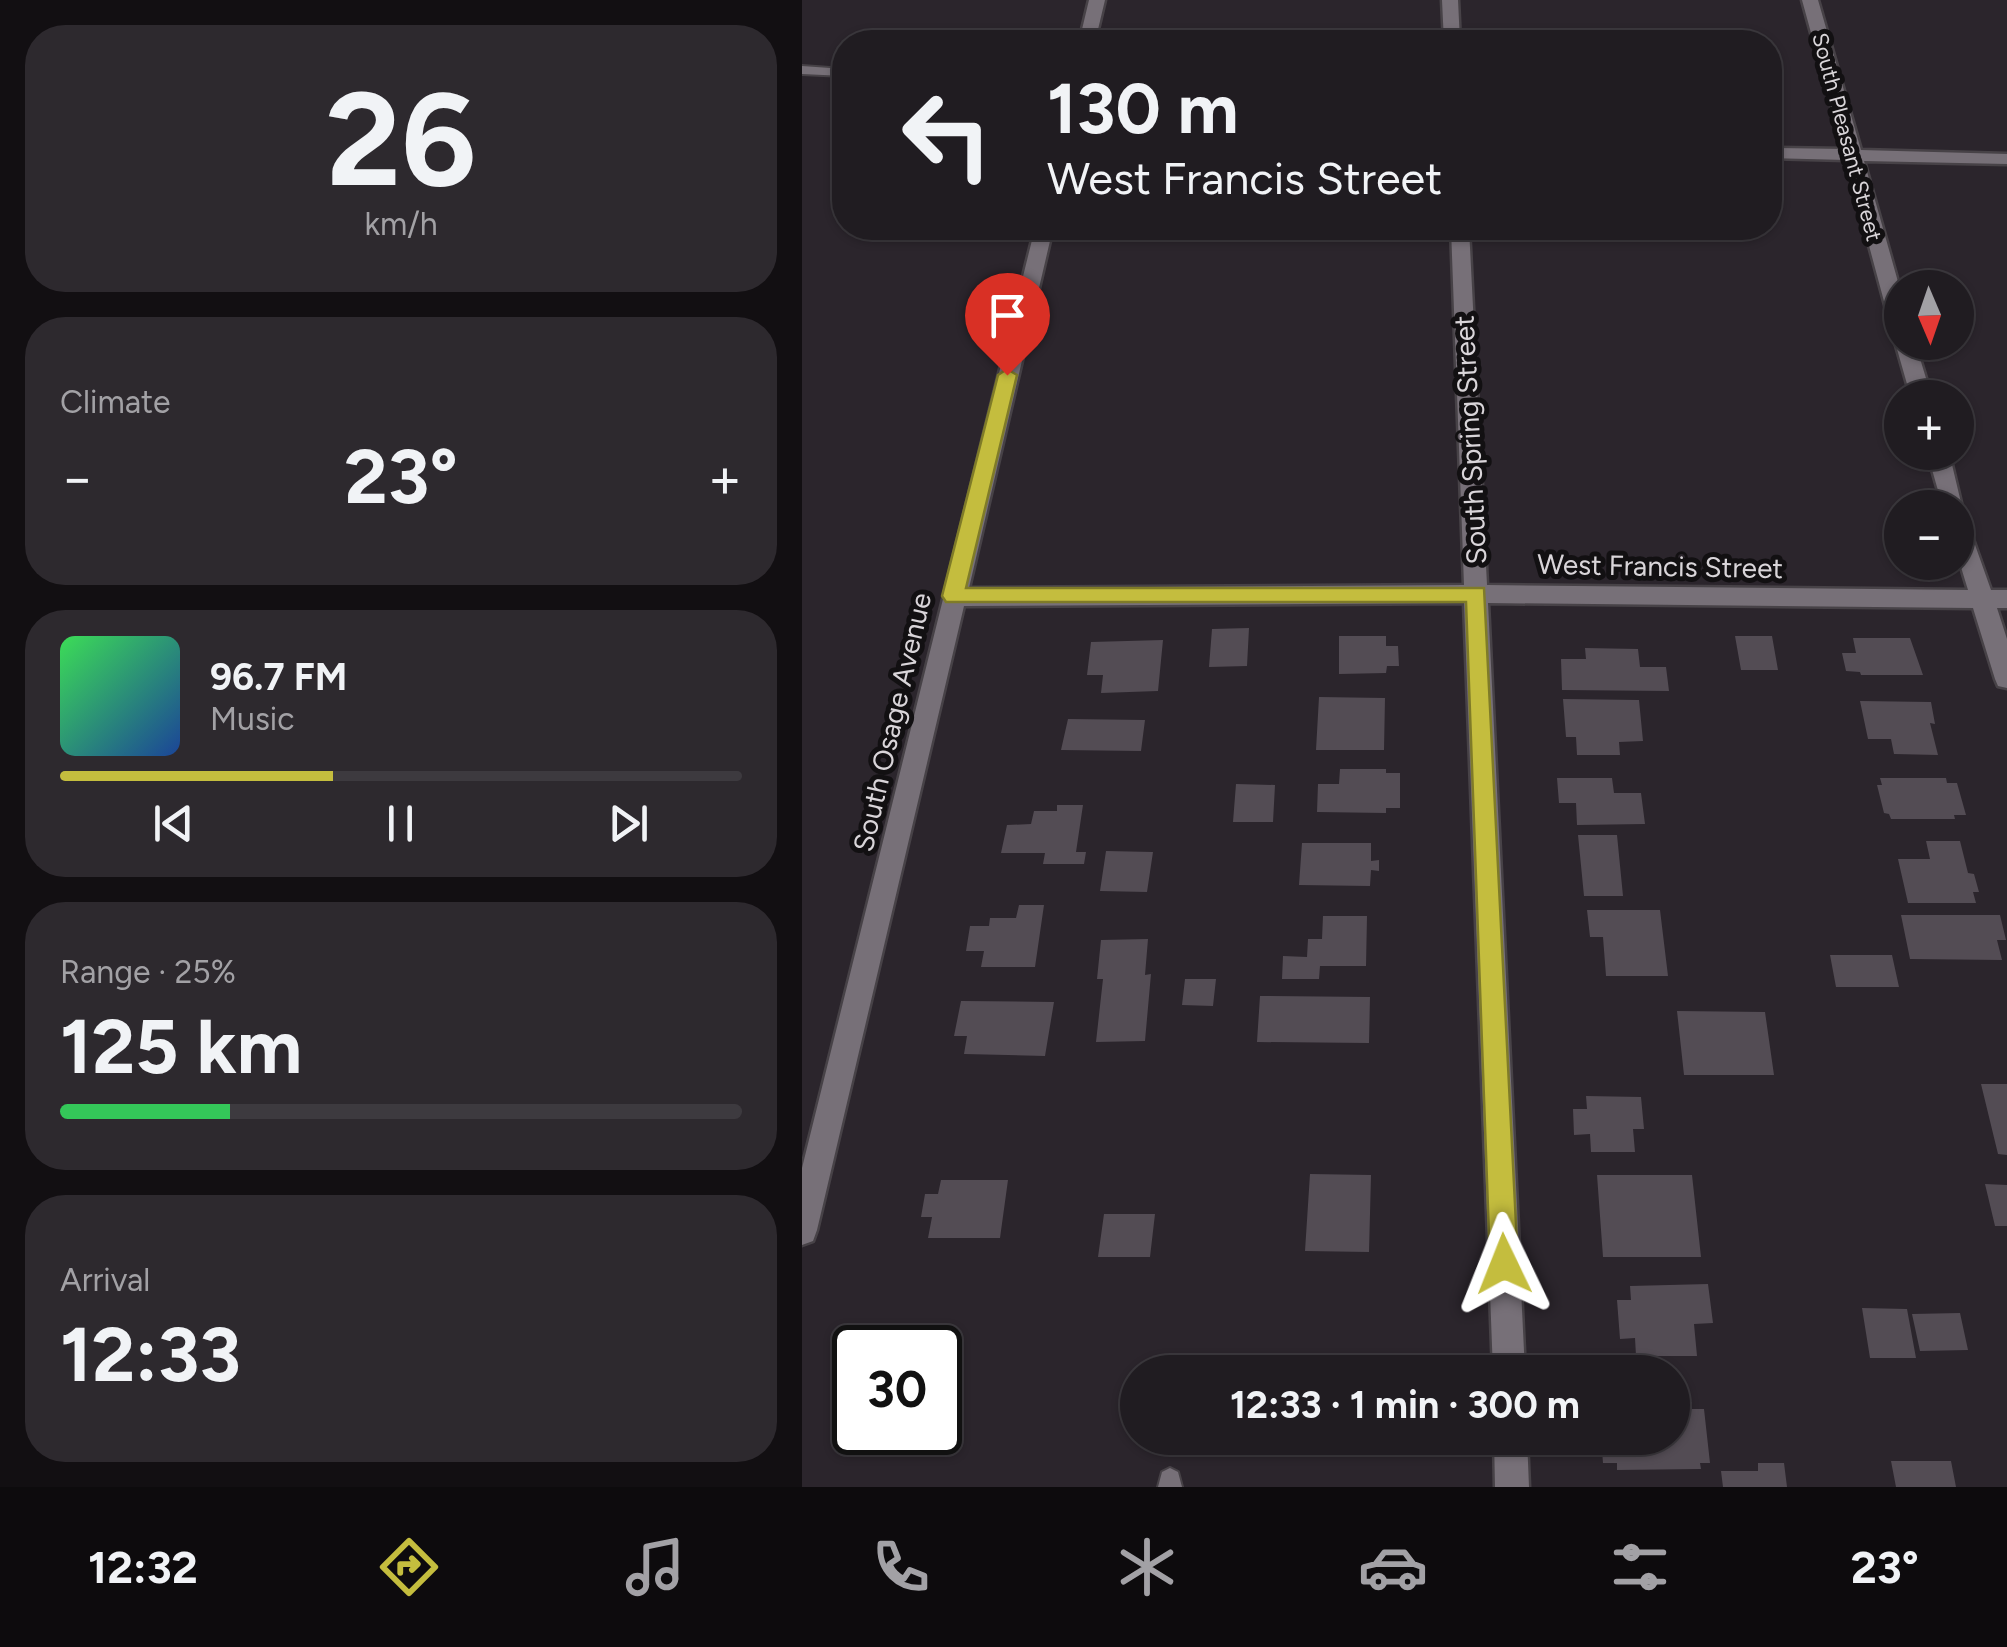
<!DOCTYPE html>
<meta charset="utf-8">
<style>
:root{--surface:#201c21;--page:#2d292e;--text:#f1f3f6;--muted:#a2a1a5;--line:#3d3a3f;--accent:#c4bd3e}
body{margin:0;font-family:Figtree,sans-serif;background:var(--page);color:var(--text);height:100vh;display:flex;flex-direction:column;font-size:38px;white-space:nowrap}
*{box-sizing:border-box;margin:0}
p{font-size:32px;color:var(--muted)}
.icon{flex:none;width:55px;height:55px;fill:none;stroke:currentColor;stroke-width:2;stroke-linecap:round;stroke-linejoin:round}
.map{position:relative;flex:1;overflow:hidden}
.drawer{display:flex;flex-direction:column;gap:25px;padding:25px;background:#120f12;width:802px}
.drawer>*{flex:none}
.guide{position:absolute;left:30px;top:30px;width:950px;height:210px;border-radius:40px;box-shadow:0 2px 8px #0004,0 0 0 2px var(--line);background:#201c21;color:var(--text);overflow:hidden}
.needle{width:65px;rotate:178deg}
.controls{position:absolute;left:1082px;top:270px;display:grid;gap:20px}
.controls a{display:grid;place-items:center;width:90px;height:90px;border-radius:50%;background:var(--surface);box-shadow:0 2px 8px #0004,0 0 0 2px var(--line);font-size:50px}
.speed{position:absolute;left:30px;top:1325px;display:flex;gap:20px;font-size:50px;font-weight:700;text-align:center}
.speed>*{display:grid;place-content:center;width:130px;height:130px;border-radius:50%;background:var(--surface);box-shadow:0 2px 8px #0004,0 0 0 2px var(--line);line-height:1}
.speed .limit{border:5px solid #111;border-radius:15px;background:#fff;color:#111}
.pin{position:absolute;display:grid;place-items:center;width:85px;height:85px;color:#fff;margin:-102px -42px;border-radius:50% 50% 50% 0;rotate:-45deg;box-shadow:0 0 10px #0007}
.pin .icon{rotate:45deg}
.me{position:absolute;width:110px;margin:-55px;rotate:358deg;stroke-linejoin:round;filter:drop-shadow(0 0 8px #0008)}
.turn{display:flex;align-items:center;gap:35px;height:210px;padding:0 50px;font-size:45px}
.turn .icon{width:130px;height:130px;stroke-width:2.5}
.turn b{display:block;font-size:70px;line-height:85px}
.big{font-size:75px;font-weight:700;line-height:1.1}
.drawer .tile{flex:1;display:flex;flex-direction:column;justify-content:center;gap:15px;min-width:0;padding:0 35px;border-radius:40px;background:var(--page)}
.drawer .dial{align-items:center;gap:0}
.dial b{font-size:130px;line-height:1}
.song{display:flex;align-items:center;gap:30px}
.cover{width:120px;height:120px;border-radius:15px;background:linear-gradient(135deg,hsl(130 70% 55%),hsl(220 70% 35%))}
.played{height:10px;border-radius:5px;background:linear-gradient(90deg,var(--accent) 40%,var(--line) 40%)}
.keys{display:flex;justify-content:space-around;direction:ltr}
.heat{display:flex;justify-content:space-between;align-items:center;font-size:55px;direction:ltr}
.charge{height:15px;border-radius:8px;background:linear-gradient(90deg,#34c759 25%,var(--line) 0)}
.trip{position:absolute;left:318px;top:1355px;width:570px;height:100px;border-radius:50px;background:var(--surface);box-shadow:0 2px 8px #0004,0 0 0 2px var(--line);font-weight:700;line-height:100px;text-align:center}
.dock{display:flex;height:160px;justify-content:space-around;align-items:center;background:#0d0b0d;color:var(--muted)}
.dock .icon{width:70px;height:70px}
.dock .active{color:var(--accent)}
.dock b{font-size:45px;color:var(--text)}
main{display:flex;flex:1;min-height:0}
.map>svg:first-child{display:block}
.building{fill:#534c54}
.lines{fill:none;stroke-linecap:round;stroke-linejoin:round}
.service-casing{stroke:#474247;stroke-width:4}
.minor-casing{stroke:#474247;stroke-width:5}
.service{fill:#777078;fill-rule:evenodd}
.minor{fill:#777078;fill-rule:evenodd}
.route{fill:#c4bd3e;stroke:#7f7b28;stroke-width:2.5}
.labels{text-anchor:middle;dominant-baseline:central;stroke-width:10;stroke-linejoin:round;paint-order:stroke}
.far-street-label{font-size:22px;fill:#d9d5d9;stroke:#121012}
.street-label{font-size:28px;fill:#d9d5d9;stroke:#121012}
</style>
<main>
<section class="drawer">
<div class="tile dial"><b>26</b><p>km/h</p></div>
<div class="tile"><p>Climate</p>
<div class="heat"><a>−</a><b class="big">23°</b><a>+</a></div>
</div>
<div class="tile">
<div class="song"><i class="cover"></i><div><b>96.7 FM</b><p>Music</p></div></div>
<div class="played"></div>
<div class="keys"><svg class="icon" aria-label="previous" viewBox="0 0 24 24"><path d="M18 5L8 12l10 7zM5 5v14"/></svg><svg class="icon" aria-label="pause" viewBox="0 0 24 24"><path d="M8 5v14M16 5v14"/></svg><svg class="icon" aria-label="next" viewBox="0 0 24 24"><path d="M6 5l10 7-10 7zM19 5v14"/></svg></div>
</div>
<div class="tile"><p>Range · 25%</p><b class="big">125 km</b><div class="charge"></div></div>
<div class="tile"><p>Arrival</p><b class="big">12:33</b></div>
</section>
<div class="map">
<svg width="1205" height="1487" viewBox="0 0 1205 1487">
<rect width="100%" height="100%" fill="#2b252c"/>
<path class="building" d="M447 628 445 666 407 667 410 629Z
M537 636H584V646H596L597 666H585L584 673 537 674Z
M933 636H970L976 670H939Z
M1051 638H1108L1121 675H1059L1058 672 1044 671 1040 653H1054Z
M361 640 356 691 299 693 301 675H285L289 642Z
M783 648 836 649 838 667H864L867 691 760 690 759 659H784Z
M517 697 583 698 582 750H514Z
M761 699 837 700 841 741 817 742 818 755H775L774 737H764Z
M1058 701 1129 702 1133 724 1128 723 1136 755 1092 754 1089 739H1066Z
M266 719 343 720 339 751 259 750Z
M538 769H584V773H598V808H584V813L515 812 516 784H537Z
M755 778H810L812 793H839L843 824 775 825 774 803H757Z
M1078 778H1144L1145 783H1155L1164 815H1152L1153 819H1089L1087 814 1082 813 1075 785H1080Z
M434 784 473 785 471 822H431Z
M255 805H281L274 852H284L282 864H241L243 853H199L205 825 229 824 232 811H255Z
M776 835H815L821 896H782Z
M1124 841H1158L1166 873 1172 874 1177 892H1171L1174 903H1106L1096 859H1128Z
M500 843H569V861L577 860V871L569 870 568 886 497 885Z
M304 851 351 852 345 892 298 891Z
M217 905H242L233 967H179L182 951H164L168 926H187L188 918H214Z
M785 910H858L866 976H804L801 937H788Z
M1099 915H1198L1204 940H1195L1200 960 1108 959Z
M521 916H565L564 966H518L517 979H480L481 956 505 957 506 939H520Z
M346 939 343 975 349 974 343 1041 294 1042 301 979H295L299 940Z
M1028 955H1090L1097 987H1034Z
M383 979H414L411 1006 380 1005Z
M458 996 568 997 567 1043 455 1042Z
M159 1001 252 1002 243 1056 162 1054 165 1036H152Z
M875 1011 963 1012 972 1075H882Z
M1179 1084H1205V1155L1196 1154Z
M784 1096 839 1097 842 1129H831L833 1152H789L788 1134 772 1135 771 1109H785Z
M508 1174 569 1175 567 1252 503 1251Z
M795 1175H890L899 1257H801Z
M139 1180H206L198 1238H126L130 1217H119L123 1194H136Z
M1183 1184 1205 1185V1226H1193Z
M302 1214H353L348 1257H296Z
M906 1284 911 1323 892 1324 895 1356H834L833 1338 818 1339 815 1300H829L828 1286Z
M1060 1308 1105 1309 1114 1358H1068Z
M1158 1313 1166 1350 1118 1351 1110 1314Z
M890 1402V1409H902L908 1463H898L899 1469 815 1470V1463H801L799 1438H870V1403Z
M1089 1461H1149L1154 1487H1094Z
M956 1463H982L985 1487H921L919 1471H956Z"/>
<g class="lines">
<g class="service-casing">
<path id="service" d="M0 66 42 69V76L0 74Z
M368 1468 376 1472 380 1487H356L360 1472Z"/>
</g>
<g class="minor-casing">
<path id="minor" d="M287 0H303L293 42H277Z
M640 0H656L658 42H642Z
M1000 0H1016L1059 150 1205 154V164L1062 161 1100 296V342H1113L1130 398H1109L1093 342 1097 337 1090 331 1044 160 968 158V148L1041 149Z
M233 228H251L167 588 662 585 649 228H667L685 585 1166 590 1155 554V508H1141L1125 452H1147L1161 511 1189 590H1205V608H1195L1205 639V688L1196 686 1193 679 1171 608 686 603 723 1372H691L662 603 162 606 15 1230 11 1241 0 1245V1168Z
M692 1438H725L727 1487H693Z"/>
</g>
<use href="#service" class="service"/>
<use href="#minor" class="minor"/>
</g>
<path class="route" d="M205 369 215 375 164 588H682L716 1264 712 1274 702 1278 692 1274 688 1264 664 602H144L140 596 196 375Z"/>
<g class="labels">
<g class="far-street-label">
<text transform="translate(1045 137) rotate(75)">South Pleasant Street</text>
</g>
<g class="street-label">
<text transform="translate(668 440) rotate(-93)">South Spring Street</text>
<text transform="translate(858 566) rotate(1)">West Francis Street</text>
<text transform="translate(90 722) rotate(-77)">South Osage Avenue</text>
</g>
</g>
</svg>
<div class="controls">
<a><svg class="needle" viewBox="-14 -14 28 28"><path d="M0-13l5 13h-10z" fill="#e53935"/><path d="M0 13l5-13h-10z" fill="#a2a1a5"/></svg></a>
<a>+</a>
<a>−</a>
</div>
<div class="speed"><div class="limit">30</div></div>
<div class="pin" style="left:205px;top:375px;background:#d93025"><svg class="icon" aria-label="arrive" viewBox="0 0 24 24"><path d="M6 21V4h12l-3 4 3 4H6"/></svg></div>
<svg class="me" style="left:702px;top:1264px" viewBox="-20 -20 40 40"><path d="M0-17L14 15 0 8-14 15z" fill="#c4bd3e" stroke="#fff" stroke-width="4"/></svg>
<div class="trip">12:33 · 1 min · 300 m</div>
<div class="guide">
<div class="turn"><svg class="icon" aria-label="left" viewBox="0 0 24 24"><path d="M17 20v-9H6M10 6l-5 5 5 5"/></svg><div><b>130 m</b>West Francis Street</div></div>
</div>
</div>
</main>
<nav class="dock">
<b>12:32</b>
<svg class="icon active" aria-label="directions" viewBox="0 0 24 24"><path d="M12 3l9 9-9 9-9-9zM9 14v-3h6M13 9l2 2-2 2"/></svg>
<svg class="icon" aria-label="music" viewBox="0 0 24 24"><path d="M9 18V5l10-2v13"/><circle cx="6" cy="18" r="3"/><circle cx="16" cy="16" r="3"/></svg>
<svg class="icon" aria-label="phone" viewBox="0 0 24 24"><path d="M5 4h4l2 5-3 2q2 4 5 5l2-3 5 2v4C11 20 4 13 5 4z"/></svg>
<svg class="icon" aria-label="climate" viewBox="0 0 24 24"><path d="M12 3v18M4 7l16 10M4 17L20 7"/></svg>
<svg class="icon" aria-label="car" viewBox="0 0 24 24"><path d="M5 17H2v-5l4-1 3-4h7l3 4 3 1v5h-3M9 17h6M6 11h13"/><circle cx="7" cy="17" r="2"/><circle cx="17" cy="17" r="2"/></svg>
<svg class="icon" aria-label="filters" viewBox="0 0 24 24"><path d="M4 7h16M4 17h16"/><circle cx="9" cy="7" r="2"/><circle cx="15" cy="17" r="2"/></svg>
<b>23°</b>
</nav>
